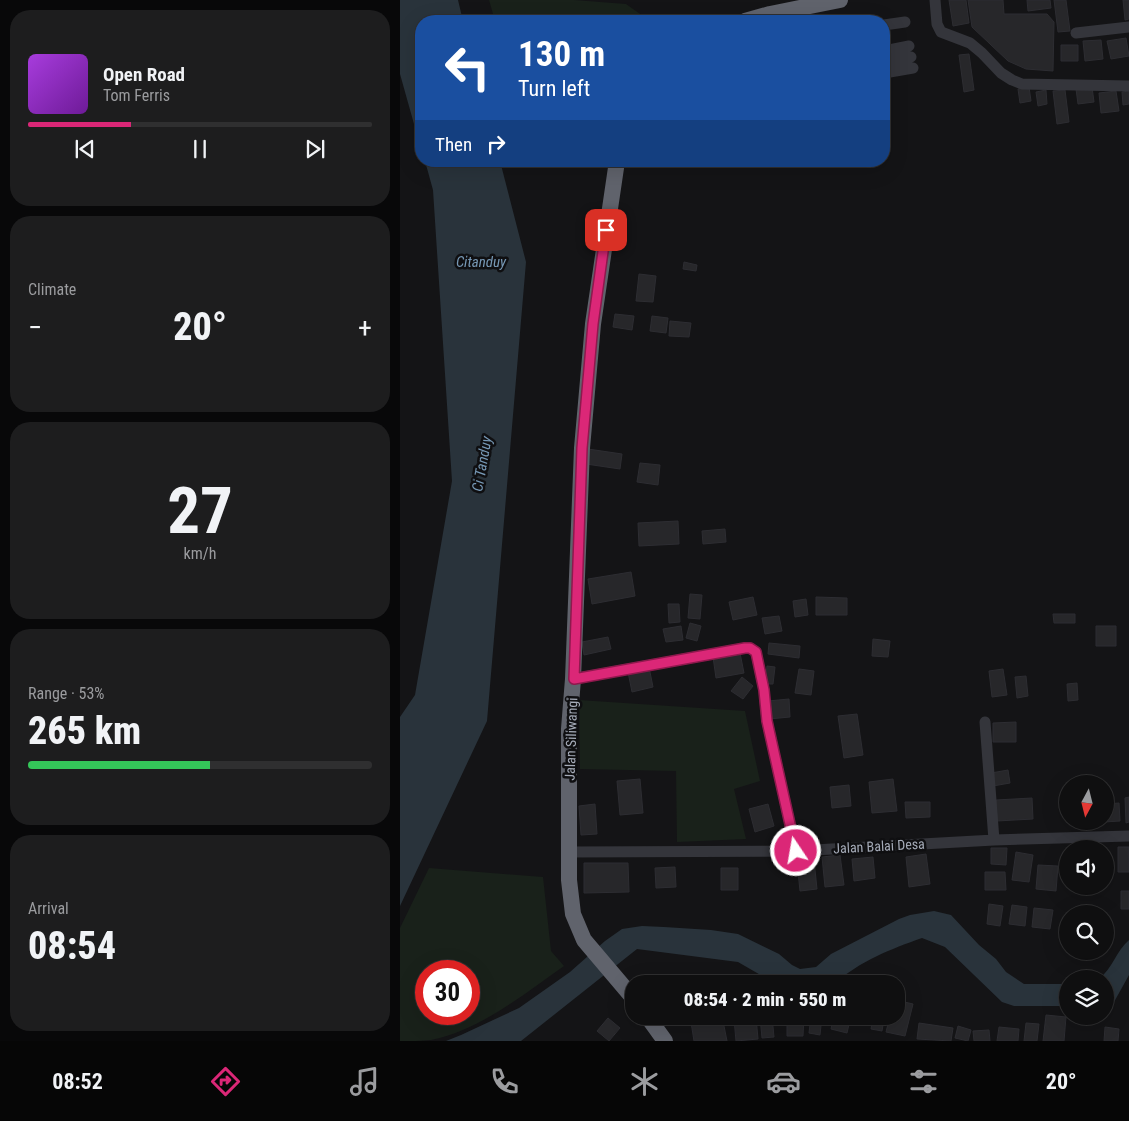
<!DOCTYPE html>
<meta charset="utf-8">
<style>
:root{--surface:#0f0f10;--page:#1d1d1e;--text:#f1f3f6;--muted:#9b9c9f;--line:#2f2f30;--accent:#db2777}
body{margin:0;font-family:"Roboto Condensed",sans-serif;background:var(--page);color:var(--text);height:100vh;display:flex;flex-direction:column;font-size:19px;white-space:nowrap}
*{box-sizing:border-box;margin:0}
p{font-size:16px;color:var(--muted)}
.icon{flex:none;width:28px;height:28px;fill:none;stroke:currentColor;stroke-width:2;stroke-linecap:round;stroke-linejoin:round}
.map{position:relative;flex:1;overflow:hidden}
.sheet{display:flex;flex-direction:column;gap:10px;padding:10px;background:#080809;width:400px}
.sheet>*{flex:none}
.top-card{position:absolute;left:15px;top:15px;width:475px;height:152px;border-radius:20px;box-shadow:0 5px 20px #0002,0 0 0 1px var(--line);background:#1a4fa0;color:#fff;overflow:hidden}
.needle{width:32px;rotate:187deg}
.fabs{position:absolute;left:659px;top:775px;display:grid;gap:10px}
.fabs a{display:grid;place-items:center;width:55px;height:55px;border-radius:50%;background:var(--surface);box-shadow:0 5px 20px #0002,0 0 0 1px var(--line);font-size:25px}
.speed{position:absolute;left:15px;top:960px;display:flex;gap:10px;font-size:25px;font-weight:700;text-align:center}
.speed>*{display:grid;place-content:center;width:65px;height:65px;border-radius:50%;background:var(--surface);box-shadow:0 5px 20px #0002,0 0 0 1px var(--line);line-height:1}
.speed .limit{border:8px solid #d22;background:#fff;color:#111}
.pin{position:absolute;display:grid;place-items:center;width:42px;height:42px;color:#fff;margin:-21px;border-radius:10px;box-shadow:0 2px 8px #0006}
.me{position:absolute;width:55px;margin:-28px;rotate:348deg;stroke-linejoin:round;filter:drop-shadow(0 0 4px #0008)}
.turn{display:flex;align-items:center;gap:18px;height:105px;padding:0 20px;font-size:22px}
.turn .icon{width:65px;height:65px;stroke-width:2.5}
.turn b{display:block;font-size:35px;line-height:42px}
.then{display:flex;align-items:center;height:48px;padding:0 20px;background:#0003;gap:10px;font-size:19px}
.big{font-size:38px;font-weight:800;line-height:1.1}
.sheet .card{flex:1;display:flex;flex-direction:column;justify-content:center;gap:8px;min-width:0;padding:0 18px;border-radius:20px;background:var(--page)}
.sheet .dial{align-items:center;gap:0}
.dial b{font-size:65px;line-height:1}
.song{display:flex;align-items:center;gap:15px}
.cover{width:60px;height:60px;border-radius:8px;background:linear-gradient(135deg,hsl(280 70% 55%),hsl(280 70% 35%))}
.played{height:5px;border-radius:2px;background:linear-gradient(90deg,var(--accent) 30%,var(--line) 30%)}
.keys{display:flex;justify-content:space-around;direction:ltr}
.heat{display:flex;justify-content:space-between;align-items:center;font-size:28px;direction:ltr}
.charge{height:8px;border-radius:4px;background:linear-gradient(90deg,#34c759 53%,var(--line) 0)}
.trip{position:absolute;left:225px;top:975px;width:280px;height:50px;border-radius:20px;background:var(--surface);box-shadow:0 5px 20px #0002,0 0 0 1px var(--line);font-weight:800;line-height:50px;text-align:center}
.menu{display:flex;height:80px;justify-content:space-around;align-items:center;background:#060606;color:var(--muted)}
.menu .icon{width:35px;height:35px}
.menu .active{color:var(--accent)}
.menu b{font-size:22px;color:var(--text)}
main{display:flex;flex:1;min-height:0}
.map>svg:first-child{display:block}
.green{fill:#19211a;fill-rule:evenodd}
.water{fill:#29333b}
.building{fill:#27272a;stroke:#2d2d32}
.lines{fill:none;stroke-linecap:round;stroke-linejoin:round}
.minor{stroke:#34353b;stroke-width:11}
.highway{stroke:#60636c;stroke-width:16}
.route-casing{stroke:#8e194d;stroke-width:12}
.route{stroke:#db2777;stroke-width:9}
.labels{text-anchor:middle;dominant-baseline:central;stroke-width:5;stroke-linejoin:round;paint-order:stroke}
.street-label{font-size:14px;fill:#a4aab7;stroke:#0f0f11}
.water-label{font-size:15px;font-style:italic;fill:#7799b6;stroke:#0f0f11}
</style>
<main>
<section class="sheet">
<div class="card">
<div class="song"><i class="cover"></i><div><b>Open Road</b><p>Tom Ferris</p></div></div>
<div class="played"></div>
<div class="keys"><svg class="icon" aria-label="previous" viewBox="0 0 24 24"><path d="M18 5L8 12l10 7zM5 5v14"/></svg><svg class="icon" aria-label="pause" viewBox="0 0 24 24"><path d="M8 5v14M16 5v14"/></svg><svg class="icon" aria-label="next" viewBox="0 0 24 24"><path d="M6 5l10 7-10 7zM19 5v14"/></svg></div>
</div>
<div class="card"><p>Climate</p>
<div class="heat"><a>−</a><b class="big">20°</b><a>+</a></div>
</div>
<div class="card dial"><b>27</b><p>km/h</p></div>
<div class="card"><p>Range · 53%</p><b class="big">265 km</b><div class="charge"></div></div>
<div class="card"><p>Arrival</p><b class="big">08:54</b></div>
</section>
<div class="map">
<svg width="729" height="1041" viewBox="0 0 729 1041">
<rect width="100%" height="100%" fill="#141416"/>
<path class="green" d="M89 0H174L226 4 243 16 244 21H95Z
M179 700 345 711 360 781 334 789 346 839 277 842 276 771 180 769Z
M29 868 143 877 151 951 164 966C123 995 80 1030 31 1040 21 1041 10 1041 0 1041V928ZM26 971H69V1014H26Z"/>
<path class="water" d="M0 0H58L63 21H21V149L0 74Z
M25 161H100L126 262 87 721 0 906V717L15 695 52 481 33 190Z
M534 911 551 915 579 945 596 959 606 972 624 984H667V1006H614L602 1002 545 947 522 938C491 949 460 961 434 984H376L338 962 237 949 121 1041H46L61 1035 119 1008 170 972 205 941 222 929 242 926 264 927 311 930 338 934 379 954 392 965 400 969 416 967 431 954 499 919 510 915Z
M729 940V975L714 1002 705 1006V979H699C713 968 716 951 729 940Z"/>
<path class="building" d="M549 0H566L569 23 553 26Z
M568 0H603L604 14H647L654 22 653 71 626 69 608 61 572 27Z
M627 0H650L651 8 628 11Z
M654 0H666L670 31 658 32Z
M723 0H729V19L725 20Z
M726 38 729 56 711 59 707 41Z
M701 40 703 59 685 61 683 41Z
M661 45H678V61H661Z
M569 54 574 90 564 92 559 55Z
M629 87 631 101 620 103 618 89Z
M692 87 694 102 678 104 676 89Z
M646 90 647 104 638 106 636 92Z
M665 90 669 122 657 124 653 91Z
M716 91 719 111 701 113 699 93Z
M729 91V104L723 105 722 92Z
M284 262 297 265 296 271 283 269Z
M239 274 256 276 253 302 236 301Z
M215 314 234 316 232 330 213 327Z
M252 316 268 318 266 333 250 331Z
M270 321 291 323 289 337 269 336Z
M188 449 222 454 220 469 186 464Z
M240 463 260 465 258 485 237 482Z
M278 521 279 544 239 546 238 523Z
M325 529 326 542 303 544 302 531Z
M231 572 235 596 192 604 188 579Z
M290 594 302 595 300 619 288 618Z
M353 597 357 615 333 620 329 602Z
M416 597 447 598V615H416Z
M406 599 408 615 395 617 393 601Z
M268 604H279L280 622 269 623Z
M653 614H675V623H654Z
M379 616 382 631 365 634 362 618Z
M290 623 301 626 297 641 286 638Z
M281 626 283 640 266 642 263 629Z
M696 626H716V646H696Z
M208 637 211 649 184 655 182 642Z
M473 639 490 641 488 657 472 656Z
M369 643 400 646 399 658 368 654Z
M340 653 344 673 316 678 313 657Z
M367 666 375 667 373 684H365Z
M249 667 253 687 232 692 228 672Z
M399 669 414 671 411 695 395 693Z
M603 669 607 695 592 697 589 671Z
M626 676 628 696 617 698 615 677Z
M342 677 353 686 343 699 331 691Z
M677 683 678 700 668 701 667 684Z
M389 699 390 717 369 719 368 701Z
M457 714 463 755 444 758 438 716Z
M616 722V742H593V723Z
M608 770 610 783 593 786 591 773Z
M240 779 243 813 220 815 217 781Z
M493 779 497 811 472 813 469 782Z
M449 785 451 806 432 808 430 787Z
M729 797V822L726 823 725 798Z
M632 798 633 819 597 821 596 800Z
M505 802H530V817L506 818Z
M719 803 720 821 704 822 705 804Z
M195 804 197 834 181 835 179 806Z
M368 804 374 826 355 832 349 809Z
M718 847H729V872H718Z
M591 848H607L606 865 591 864Z
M616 852 633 855 629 882 612 880Z
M526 854 530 884 509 887 506 857Z
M440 855 444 885 425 887 422 857Z
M473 857 475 878 454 881 452 859Z
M414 860 417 889 400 891 397 862Z
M184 863H228L229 892 184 893Z
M638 865 658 866 656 891 636 889Z
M275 867 276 887 256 888 255 868Z
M321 868H338V890H321Z
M585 872H605L606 890H585Z
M721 891H729V909H721Z
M589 904 603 906 600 926 587 924Z
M612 905 627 907 625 926 609 924Z
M634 908 653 910 650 929 632 927Z
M255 975 262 984H243Z
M496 1000 513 1004 505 1036 486 1032 490 1016H496Z
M646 1015 666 1017 664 1041H643Z
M290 1016H322L327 1041H294Z
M372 1016 374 1037 362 1038 360 1017Z
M387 1016H404L403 1036H387Z
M411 1016H422L420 1035 409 1033Z
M434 1016H451L447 1033 431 1029Z
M356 1017 358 1039 336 1041 334 1019Z
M473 1017 484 1019 482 1031 471 1029Z
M208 1018 220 1028 209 1041 197 1031Z
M519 1023 553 1028 551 1041 517 1039Z
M626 1023 639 1024 637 1041H624Z
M558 1026 571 1030 568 1041 555 1038Z
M599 1027 619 1029 618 1041H597Z
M705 1027 719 1029 718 1041H704Z
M589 1030 590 1041H574L573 1031Z"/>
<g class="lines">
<path class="minor" d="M535 0 537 24 541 32 570 43 582 53 601 73 612 80 622 84 729 86
M484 25 505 22
M676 33 729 27
M484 51 509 46
M484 62 511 57
M484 73 513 68
M173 679 345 648H350L356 652 364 691 367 721 396 851
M585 722 594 840
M169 852 396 851 594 840 729 836"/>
<path class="highway" d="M345 21 370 14 440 0
M217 161 193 324 182 448 173 679 169 729V880L173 914 184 940 234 999
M247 1016 265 1041"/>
</g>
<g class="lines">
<g class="route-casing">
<path id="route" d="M206 230 193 324 182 448 174 679 345 648H350L356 652 364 690 367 721 396 851"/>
</g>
<use href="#route" class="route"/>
</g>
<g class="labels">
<g class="street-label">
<text transform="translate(171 739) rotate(-88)">Jalan Siliwangi</text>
<text transform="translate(479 846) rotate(-3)">Jalan Balai Desa</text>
</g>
<g class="water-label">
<text x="81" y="262">Citanduy</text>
<text transform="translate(82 464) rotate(-80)">Ci Tanduy</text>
</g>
</g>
</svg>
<div class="fabs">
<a><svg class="needle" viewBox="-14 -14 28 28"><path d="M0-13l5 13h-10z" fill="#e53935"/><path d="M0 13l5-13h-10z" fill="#9b9c9f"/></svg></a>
<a><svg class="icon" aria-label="sound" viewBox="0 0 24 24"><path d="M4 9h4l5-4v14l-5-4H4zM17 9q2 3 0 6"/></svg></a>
<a><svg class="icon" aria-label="search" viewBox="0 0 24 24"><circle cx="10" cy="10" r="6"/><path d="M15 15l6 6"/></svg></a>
<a><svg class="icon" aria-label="layers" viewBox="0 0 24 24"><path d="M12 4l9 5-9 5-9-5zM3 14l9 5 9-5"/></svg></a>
</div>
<div class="speed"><div class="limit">30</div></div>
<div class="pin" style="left:206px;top:230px;background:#d93025"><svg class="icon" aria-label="arrive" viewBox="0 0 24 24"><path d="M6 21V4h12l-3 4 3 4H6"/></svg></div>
<svg class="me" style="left:396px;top:851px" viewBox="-20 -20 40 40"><circle r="17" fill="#db2777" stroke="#fff" stroke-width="3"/><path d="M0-11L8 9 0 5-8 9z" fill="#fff"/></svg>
<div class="trip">08:54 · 2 min · 550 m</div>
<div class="top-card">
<div class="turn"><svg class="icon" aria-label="left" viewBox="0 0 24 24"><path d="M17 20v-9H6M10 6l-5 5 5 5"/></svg><div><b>130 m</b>Turn left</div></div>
<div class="then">Then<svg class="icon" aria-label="right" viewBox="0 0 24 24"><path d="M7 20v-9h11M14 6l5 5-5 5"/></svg></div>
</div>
</div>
</main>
<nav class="menu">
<b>08:52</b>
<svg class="icon active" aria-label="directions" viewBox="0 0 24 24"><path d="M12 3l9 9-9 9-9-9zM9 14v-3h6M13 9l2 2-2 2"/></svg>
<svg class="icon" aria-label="music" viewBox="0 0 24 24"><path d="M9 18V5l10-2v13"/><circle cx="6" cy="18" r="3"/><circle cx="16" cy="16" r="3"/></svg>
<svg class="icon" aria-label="phone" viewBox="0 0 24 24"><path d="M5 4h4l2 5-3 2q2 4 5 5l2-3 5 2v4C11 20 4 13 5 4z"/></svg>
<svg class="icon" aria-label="climate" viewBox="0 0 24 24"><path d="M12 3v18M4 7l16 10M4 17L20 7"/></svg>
<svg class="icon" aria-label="car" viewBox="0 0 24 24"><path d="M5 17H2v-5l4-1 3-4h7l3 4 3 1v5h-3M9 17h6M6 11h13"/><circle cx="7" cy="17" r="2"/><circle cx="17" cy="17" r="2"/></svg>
<svg class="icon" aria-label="filters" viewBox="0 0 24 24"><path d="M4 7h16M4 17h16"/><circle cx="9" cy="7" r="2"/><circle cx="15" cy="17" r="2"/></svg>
<b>20°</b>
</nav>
